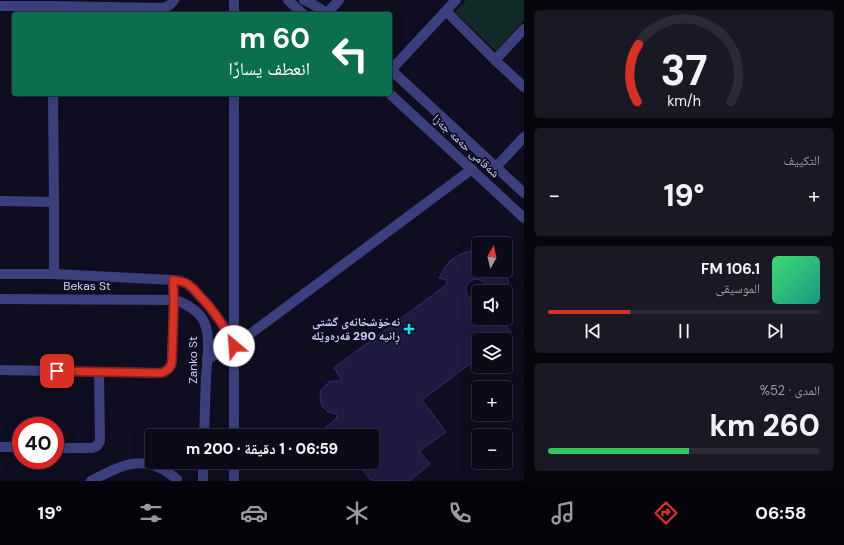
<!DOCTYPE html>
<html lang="ar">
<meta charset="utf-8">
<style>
:root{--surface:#0b0a18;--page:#191825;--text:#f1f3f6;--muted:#9a9aa2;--line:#2b2b37;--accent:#d93025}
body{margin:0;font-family:"DM Sans","Noto Naskh Arabic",sans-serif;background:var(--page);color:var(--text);direction:rtl;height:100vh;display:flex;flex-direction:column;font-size:15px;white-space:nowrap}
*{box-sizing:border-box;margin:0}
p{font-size:13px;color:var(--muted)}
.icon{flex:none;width:22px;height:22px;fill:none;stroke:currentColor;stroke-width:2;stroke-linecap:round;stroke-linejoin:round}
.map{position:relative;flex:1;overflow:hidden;direction:ltr}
.panel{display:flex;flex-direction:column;gap:10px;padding:10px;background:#06060d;width:320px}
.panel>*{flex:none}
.banner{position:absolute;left:12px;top:12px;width:380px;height:84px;border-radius:4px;box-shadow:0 4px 16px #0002,0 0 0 1px var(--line);direction:rtl;background:#0b6e4f;color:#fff;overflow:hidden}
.needle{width:26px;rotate:8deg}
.tools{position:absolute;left:472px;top:237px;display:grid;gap:8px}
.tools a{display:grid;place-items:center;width:40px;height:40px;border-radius:4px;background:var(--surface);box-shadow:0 4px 16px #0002,0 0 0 1px var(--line);font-size:20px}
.speed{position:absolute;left:12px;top:417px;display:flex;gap:8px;font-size:20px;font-weight:700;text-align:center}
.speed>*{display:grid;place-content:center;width:52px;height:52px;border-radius:50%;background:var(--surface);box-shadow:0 4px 16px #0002,0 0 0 1px var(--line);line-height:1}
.speed .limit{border:6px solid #d22;background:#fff;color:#111}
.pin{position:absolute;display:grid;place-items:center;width:34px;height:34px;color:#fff;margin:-17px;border-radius:8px;box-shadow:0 2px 6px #0006}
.me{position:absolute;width:44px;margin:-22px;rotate:333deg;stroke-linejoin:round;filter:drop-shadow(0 0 3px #0008)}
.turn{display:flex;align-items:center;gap:14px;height:84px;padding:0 16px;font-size:18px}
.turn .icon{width:52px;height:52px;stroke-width:2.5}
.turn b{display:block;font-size:28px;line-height:34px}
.big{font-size:30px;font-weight:800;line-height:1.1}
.panel .tile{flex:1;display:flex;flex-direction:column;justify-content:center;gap:6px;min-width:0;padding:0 14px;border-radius:6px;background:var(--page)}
.panel .dial{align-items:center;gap:0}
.dial svg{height:104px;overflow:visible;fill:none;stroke:var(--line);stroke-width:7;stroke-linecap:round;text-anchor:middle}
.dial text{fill:var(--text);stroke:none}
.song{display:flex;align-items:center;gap:12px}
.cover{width:48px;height:48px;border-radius:6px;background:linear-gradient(135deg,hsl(140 70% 55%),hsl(170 70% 35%))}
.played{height:4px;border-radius:2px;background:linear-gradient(90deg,var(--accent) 30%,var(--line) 30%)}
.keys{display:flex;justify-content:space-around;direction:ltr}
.heat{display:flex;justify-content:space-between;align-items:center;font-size:22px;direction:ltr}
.charge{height:6px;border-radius:3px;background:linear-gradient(90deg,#34c759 52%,var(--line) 0)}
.trip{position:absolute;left:145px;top:429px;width:234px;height:40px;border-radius:4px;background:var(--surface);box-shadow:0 4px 16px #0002,0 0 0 1px var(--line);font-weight:800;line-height:40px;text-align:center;direction:rtl}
.tabs{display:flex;height:64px;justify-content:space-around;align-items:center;background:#04040a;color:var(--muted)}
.tabs .icon{width:28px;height:28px}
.tabs .active{color:var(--accent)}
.tabs b{font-size:18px;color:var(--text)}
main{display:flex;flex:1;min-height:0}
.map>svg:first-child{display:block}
.green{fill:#112a27}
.building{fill:#1f1b40;stroke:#342e6b}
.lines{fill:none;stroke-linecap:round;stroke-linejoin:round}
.minor{stroke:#3b3f7d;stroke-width:10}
.tertiary{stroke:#3b3f7d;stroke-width:10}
.route-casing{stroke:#8d1f18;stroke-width:10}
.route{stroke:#d93025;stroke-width:7}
.poi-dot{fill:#0beded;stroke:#0f0e20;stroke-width:1.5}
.labels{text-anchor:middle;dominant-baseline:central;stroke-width:3.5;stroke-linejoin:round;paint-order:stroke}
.street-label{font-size:12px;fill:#d0cffd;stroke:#0f0e20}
.poi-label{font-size:12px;font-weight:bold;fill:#d0cffd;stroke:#0f0e20;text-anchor:end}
</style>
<main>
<section class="panel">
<div class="tile dial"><svg viewBox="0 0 100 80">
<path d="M14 69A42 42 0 1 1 86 69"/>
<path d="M14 69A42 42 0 0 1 15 25" stroke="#d93025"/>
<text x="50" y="56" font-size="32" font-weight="700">37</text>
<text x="50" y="72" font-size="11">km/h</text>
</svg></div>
<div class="tile"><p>التكييف</p>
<div class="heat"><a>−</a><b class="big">19°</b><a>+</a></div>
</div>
<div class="tile">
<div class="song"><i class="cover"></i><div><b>106.1 FM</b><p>الموسيقى</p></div></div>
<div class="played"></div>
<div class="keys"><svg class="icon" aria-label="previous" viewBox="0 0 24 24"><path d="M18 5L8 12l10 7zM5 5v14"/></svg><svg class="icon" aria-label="pause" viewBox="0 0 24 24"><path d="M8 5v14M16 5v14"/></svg><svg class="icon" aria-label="next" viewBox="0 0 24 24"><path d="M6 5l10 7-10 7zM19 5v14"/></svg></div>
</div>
<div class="tile"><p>المدى · 52%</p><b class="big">260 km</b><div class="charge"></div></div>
</section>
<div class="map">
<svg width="524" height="481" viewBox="0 0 524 481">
<rect width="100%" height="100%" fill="#0f0e20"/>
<path class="green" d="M466 0H524V20L496 51 455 12Z"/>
<path class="building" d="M472 251H476V259H479V270H502L506 276 508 281 509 292 508 297 505 306V292H487V288L484 282 480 280 475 279 470 281 467 285 466 288 467 295 472 299 479 300V318H499L511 332 501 340H479V357L422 400 446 432 419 451 430 464 409 481H372L356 462H372V436H334L326 427 337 418 336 414 328 412 322 406 320 398 321 390 329 382 334 381H341L342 380 334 368 446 285 447 280 439 278 445 267 450 261 457 256 464 253Z"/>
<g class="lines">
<path class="minor" d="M0 6H52L160 8C166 8 171 5 174 0
M446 11 495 60 524 87
M327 13 339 0
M495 60 524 29
M391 70 456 0
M53 94 54 202V274
M496 167 524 137
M0 201 54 202
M207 359 234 346 472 169
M0 370 161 373C168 371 172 367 172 359L174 300 173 280
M0 447H21
M55 448H92L97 446 100 441 99 372
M91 481C114 469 136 455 162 469 167 471 172 476 177 479"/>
<path class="tertiary" d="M234 0V14
M288 0 303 14
M304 0 314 5 328 14
M390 69 524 193
M234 94V342
M390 94 524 218
M0 274H54L173 280 180 281 187 284 193 289 209 306 228 332 234 346V436
M0 299 174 300C183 302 197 310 202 318 212 334 207 360 206 378 205 397 205 417 204 436
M203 462V481
M234 481V462"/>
</g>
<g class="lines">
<g class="route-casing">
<path id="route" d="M57 371 161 373C168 371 172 367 172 359L174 300 173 280C178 281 183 281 188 284 192 287 196 291 199 295 214 310 225 327 234 346"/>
</g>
<use href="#route" class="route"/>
</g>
<path class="poi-dot" d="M407 323h4v4h4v4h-4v4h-4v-4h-4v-4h4z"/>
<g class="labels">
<g class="street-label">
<text transform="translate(466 146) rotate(43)">شەقامی حەمە جەزا</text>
<text x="87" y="286">Bekas St</text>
<text transform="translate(193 360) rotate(-90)">Zanko St</text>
</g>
<g class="poi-label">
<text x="400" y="322">نەخۆشخانەی گشتی<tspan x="400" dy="14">ڕانیە 290 قەرەوێلە</tspan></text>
</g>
</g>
</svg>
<div class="tools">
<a><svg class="needle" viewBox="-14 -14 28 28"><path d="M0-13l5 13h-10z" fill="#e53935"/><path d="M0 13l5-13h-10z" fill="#9a9aa2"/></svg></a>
<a><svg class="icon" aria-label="sound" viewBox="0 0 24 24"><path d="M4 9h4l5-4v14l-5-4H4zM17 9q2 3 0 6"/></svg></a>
<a><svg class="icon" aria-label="layers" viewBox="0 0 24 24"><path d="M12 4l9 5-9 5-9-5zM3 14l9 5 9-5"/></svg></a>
<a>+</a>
<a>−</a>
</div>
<div class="speed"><div class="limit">40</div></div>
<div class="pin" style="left:57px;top:371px;background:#d93025"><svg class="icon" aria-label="arrive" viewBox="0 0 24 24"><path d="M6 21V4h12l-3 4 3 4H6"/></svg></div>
<svg class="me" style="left:234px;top:346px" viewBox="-20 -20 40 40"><circle r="19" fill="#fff"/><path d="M0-13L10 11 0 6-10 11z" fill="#d93025"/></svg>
<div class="trip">06:59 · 1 دقيقة · 200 m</div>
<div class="banner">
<div class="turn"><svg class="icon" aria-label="left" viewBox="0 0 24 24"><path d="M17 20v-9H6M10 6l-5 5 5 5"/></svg><div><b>60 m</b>انعطف يسارًا</div></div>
</div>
</div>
</main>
<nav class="tabs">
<b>06:58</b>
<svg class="icon active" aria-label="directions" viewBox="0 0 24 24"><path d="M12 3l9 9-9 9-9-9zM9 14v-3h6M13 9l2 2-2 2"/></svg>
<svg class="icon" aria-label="music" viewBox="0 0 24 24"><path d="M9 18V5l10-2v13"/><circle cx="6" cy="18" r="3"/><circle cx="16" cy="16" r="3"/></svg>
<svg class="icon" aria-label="phone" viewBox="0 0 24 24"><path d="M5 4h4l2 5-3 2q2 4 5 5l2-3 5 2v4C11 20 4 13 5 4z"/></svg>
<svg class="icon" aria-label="climate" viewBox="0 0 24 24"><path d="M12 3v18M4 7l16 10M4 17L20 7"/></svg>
<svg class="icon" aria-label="car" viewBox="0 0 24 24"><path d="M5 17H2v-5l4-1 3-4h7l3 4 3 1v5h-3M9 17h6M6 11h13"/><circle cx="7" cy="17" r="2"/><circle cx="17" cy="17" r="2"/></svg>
<svg class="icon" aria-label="filters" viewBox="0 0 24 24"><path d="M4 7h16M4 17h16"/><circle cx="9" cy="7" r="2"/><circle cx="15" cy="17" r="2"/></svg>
<b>19°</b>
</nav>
